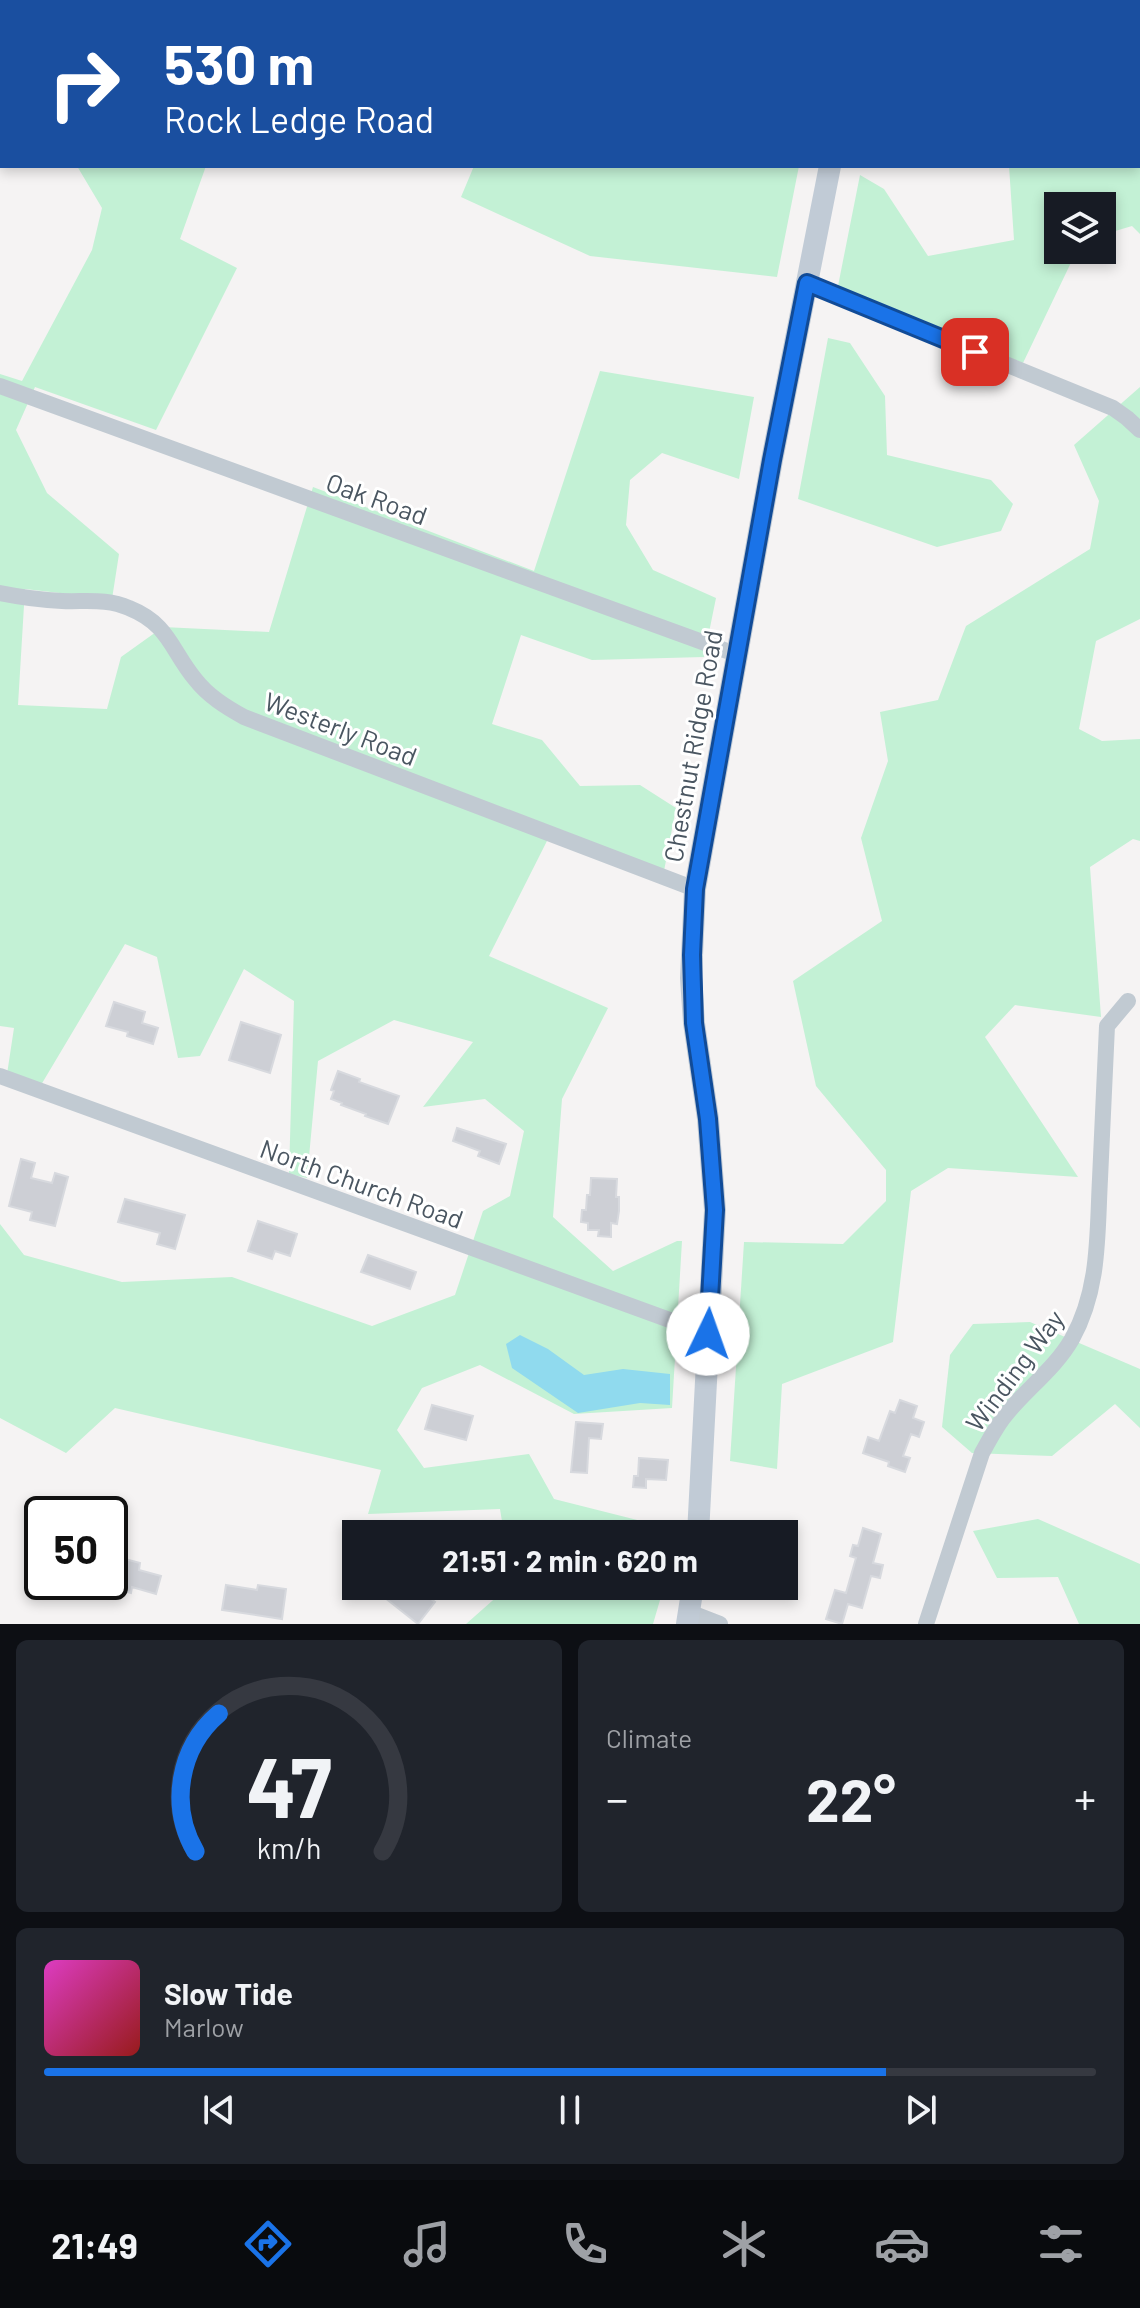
<!DOCTYPE html>
<meta charset="utf-8">
<style>
:root{--surface:#171b24;--page:#20242c;--text:#f1f3f6;--muted:#9ea1a6;--line:#363941;--accent:#1a73e8}
body{margin:0;font-family:Barlow,sans-serif;background:var(--page);color:var(--text);height:100vh;display:flex;flex-direction:column;font-size:30px;white-space:nowrap}
*{box-sizing:border-box;margin:0}
p{font-size:26px;color:var(--muted)}
.icon{flex:none;width:44px;height:44px;fill:none;stroke:currentColor;stroke-width:2;stroke-linecap:round;stroke-linejoin:round}
.map{position:relative;height:1624px;overflow:hidden}
.panel{display:flex;flex-direction:column;gap:16px;padding:16px;background:#0d0f14;flex:1}
.panel>*{flex:none}
.hud{position:absolute;left:0px;top:0px;width:1140px;height:168px;box-shadow:0 4px 12px #0003;background:#1a4fa0;color:#fff;overflow:hidden}
.buttons{position:absolute;left:1044px;top:192px;display:grid;gap:16px}
.buttons a{display:grid;place-items:center;width:72px;height:72px;border-radius:0px;background:var(--surface);box-shadow:0 4px 12px #0003;font-size:40px}
.speed{position:absolute;left:24px;top:1496px;display:flex;gap:16px;font-size:40px;font-weight:700;text-align:center}
.speed>*{display:grid;place-content:center;width:104px;height:104px;border-radius:50%;background:var(--surface);box-shadow:0 4px 12px #0003;line-height:1}
.speed .limit{border:4px solid #111;border-radius:12px;background:#fff;color:#111}
.pin{position:absolute;display:grid;place-items:center;width:68px;height:68px;color:#fff;margin:-34px;border-radius:16px;box-shadow:0 4px 12px #0006}
.me{position:absolute;width:88px;margin:-44px;rotate:3deg;stroke-linejoin:round;filter:drop-shadow(0 0 6px #0008)}
.turn{display:flex;align-items:center;gap:28px;height:168px;padding:0 32px;font-size:36px}
.turn .icon{width:104px;height:104px;stroke-width:2.5}
.turn b{display:block;font-size:56px;line-height:68px}
.big{font-size:60px;font-weight:700;line-height:1.1}
.panel .tile{flex:1;display:flex;flex-direction:column;justify-content:center;gap:12px;min-width:0;padding:0 28px;border-radius:12px;background:var(--page)}
.panel .dial{align-items:center;gap:0}
.dial svg{height:208px;overflow:visible;fill:none;stroke:var(--line);stroke-width:7;stroke-linecap:round;text-anchor:middle}
.dial text{fill:var(--text);stroke:none}
.song{display:flex;align-items:center;gap:24px}
.cover{width:96px;height:96px;border-radius:12px;background:linear-gradient(135deg,hsl(310 70% 55%),hsl(0 70% 35%))}
.played{height:8px;border-radius:4px;background:linear-gradient(90deg,var(--accent) 80%,var(--line) 80%)}
.keys{display:flex;justify-content:space-around;direction:ltr}
.heat{display:flex;justify-content:space-between;align-items:center;font-size:44px;direction:ltr}
.panel .tiles{flex:1;display:grid;gap:16px;grid-template-columns:1fr 1fr}
.tile:last-child{grid-column:span 2}
.trip{position:absolute;left:342px;top:1520px;width:456px;height:80px;border-radius:0px;background:var(--surface);box-shadow:0 4px 12px #0003;font-weight:700;line-height:80px;text-align:center}
.menu{display:flex;height:128px;justify-content:space-around;align-items:center;background:#090b0e;color:var(--muted)}
.menu .icon{width:56px;height:56px}
.menu .on{color:var(--accent)}
.menu b{font-size:36px;color:var(--text)}
.map>svg:first-child{display:block}
.green{fill:#c3f1d5}
.water{fill:#90daee}
.building{fill:#cdcfd5;stroke:#d7d9de;stroke-width:2}
.lines{fill:none;stroke-linecap:round;stroke-linejoin:round}
.minor{stroke:#c1cad2;stroke-width:16}
.secondary{stroke:#c1cbd6;stroke-width:22}
.route-casing{stroke:#114b97;stroke-width:20}
.route{stroke:#1a73e8;stroke-width:14}
.labels{text-anchor:middle;dominant-baseline:central;stroke-width:6;stroke-linejoin:round;paint-order:stroke}
.street-label{font-size:26px;fill:#4a5661;stroke:#fff}
</style>
<div class="map">
<svg width="1140" height="1624" viewBox="0 0 1140 1624">
<rect width="100%" height="100%" fill="#f5f3f3"/>
<path class="green" d="M1138 93H1140V234L1132 226 1102 235V206H1058V250H1077L1023 363 837 291 860 175 884 189 928 256 1014 240 1009 166H1138Z
M77 166H206L180 239 237 268 156 430 35 387 16 430 47 493 119 554 112 599 25 589 18 705 107 709 121 657 163 627 269 632 313 487 534 571 600 371 754 397 739 479 662 453 630 480 626 525 653 570 716 598 704 657 592 660 521 635 492 724 542 740 580 786 640 785 676 808 664 871 551 833 489 956 608 1008 562 1099 553 1217 613 1271 677 1241H682L672 1408 574 1414 480 1365 422 1388 397 1430 424 1468 529 1454 554 1499 665 1527 664 1534H504L500 1509 368 1514 381 1470 115 1408 66 1453 0 1418V1224L24 1255 122 1282 232 1277 372 1326 455 1295 483 1211 510 1196 524 1131 485 1099 423 1107 473 1042 394 1020 318 1061 307 1178 289 1174 294 1001 244 969 200 1056 178 1058 157 957 125 944 41 1085 7 1074 14 1028 0 1026V374L22 381 92 250 102 208Z
M474 166H799L777 277 590 256 461 197Z
M828 338 850 343 885 396 887 455 991 480 1013 504 1001 531 937 547 798 499Z
M1140 387V619L1096 641 1079 729 1102 741 1140 739V841L1133 839 1090 867 1101 1017 1015 1005 985 1037 1078 1177 948 1168 911 1191 893 1342 782 1384 777 1469 730 1461 744 1242 843 1244 886 1201V1170L816 1086 793 981 882 921 861 838 888 761 880 712 938 700 966 626 1090 549 1099 501 1074 445Z
M1030 1322 1140 1369V1428L1115 1404 1052 1456 972 1453 942 1427 950 1355 973 1324Z
M1038 1519 1140 1564V1624H1079L1058 1577 997 1578 973 1531Z
M509 1586H661L660 1600 653 1624H466Z"/>
<path class="water" d="M520 1335 548 1349 584 1375 623 1369 670 1374V1405L640 1403 578 1413 512 1368 506 1344Z"/>
<path class="building" d="M114 1002 145 1012 142 1023 158 1028 153 1044 127 1036 128 1032 106 1026Z
M241 1022 281 1035 270 1073 229 1060Z
M338 1071 360 1079 359 1082 399 1096 388 1124 365 1116 366 1114 341 1105 342 1103 331 1099 334 1091 331 1090Z
M457 1128 506 1144 499 1164 478 1156 480 1151 453 1141Z
M21 1159 35 1163 31 1178 52 1183 55 1173 68 1177 55 1226 30 1220 32 1212 9 1206Z
M591 1178 617 1179 616 1197H619V1211L617 1224 611 1223V1237L598 1236 599 1230H588V1223L581 1222 582 1210H586L587 1195H590Z
M125 1199 185 1215 175 1249 157 1244 160 1233 118 1222Z
M258 1221 297 1234 290 1256 275 1251 272 1259 248 1251Z
M368 1255 416 1272 410 1289 361 1272Z
M900 1400 917 1406 913 1418 924 1422 919 1437 911 1434 903 1456 910 1458 905 1472 888 1466 889 1462 863 1453 868 1437 879 1441 890 1411 895 1413Z
M432 1405 473 1416 466 1440 425 1429Z
M576 1422 603 1424 601 1439 589 1438 587 1473 571 1472Z
M639 1458 668 1460 666 1480 646 1479V1488L633 1487 634 1476H638Z
M863 1528 881 1534 873 1563 883 1565 880 1578 871 1576 862 1608 848 1604 842 1624 826 1619 835 1590 846 1593 856 1558 850 1556 853 1545 858 1546Z
M110 1555 140 1563 139 1570 161 1576 156 1594 132 1587 131 1593 110 1587Z
M226 1585 257 1590 258 1585 286 1589 282 1619 222 1610Z
M370 1586H414L435 1602 418 1624Z"/>
<g class="lines">
<path class="minor" d="M807 283 1113 408 1127 418 1140 430
M0 386 738 655
M0 593C20 597 41 600 62 601 85 602 107 598 129 608 169 624 171 650 195 679 208 696 226 707 244 717L695 889
M0 1076 708 1334
M689 1612 720 1624
M926 1624 982 1453C990 1439 997 1424 1008 1412 1029 1387 1056 1367 1072 1339 1100 1289 1097 1234 1100 1179 1102 1128 1105 1077 1107 1026L1128 1001"/>
<path class="secondary" d="M862 2 863 0
M698 1534 715 1210 708 1119 694 1023 691 978 695 889 772 460 830 166
M687 1624 693 1586"/>
</g>
<g class="lines">
<g class="route-casing">
<path id="route" d="M708 1334 715 1210 708 1119 694 1023 692 955 695 889 772 460 807 283 975 352"/>
</g>
<use href="#route" class="route"/>
</g>
<g class="labels">
<g class="street-label">
<text transform="translate(377 498) rotate(20)">Oak Road</text>
<text transform="translate(341 728) rotate(21)">Westerly Road</text>
<text transform="translate(692 746) rotate(-80)">Chestnut Ridge Road</text>
<text transform="translate(362 1183) rotate(20)">North Church Road</text>
<text transform="translate(1014 1370) rotate(-53)">Winding Way</text>
</g>
</g>
</svg>
<div class="buttons">
<a><svg class="icon" aria-label="layers" viewBox="0 0 24 24"><path d="M12 4l9 5-9 5-9-5zM3 14l9 5 9-5"/></svg></a>
</div>
<div class="speed"><div class="limit">50</div></div>
<div class="pin" style="left:975px;top:352px;background:#d93025"><svg class="icon" aria-label="arrive" viewBox="0 0 24 24"><path d="M6 21V4h12l-3 4 3 4H6"/></svg></div>
<svg class="me" style="left:708px;top:1334px" viewBox="-20 -20 40 40"><circle r="19" fill="#fff"/><path d="M0-13L10 11 0 6-10 11z" fill="#1a73e8"/></svg>
<div class="trip">21:51 · 2 min · 620 m</div>
<div class="hud">
<div class="turn"><svg class="icon" aria-label="right" viewBox="0 0 24 24"><path d="M7 20v-9h11M14 6l5 5-5 5"/></svg><div><b>530 m</b>Rock Ledge Road</div></div>
</div>
</div>
<section class="panel">
<div class="tiles">
<div class="tile dial"><svg viewBox="0 0 100 80">
<path d="M14 69A42 42 0 1 1 86 69"/>
<path d="M14 69A42 42 0 0 1 23 16" stroke="#1a73e8"/>
<text x="50" y="56" font-size="32" font-weight="700">47</text>
<text x="50" y="72" font-size="11">km/h</text>
</svg></div>
<div class="tile"><p>Climate</p>
<div class="heat"><a>−</a><b class="big">22°</b><a>+</a></div>
</div>
<div class="tile">
<div class="song"><i class="cover"></i><div><b>Slow Tide</b><p>Marlow</p></div></div>
<div class="played"></div>
<div class="keys"><svg class="icon" aria-label="previous" viewBox="0 0 24 24"><path d="M18 5L8 12l10 7zM5 5v14"/></svg><svg class="icon" aria-label="pause" viewBox="0 0 24 24"><path d="M8 5v14M16 5v14"/></svg><svg class="icon" aria-label="next" viewBox="0 0 24 24"><path d="M6 5l10 7-10 7zM19 5v14"/></svg></div>
</div>
</div>
</section>
<nav class="menu">
<b>21:49</b>
<svg class="icon on" aria-label="directions" viewBox="0 0 24 24"><path d="M12 3l9 9-9 9-9-9zM9 14v-3h6M13 9l2 2-2 2"/></svg>
<svg class="icon" aria-label="music" viewBox="0 0 24 24"><path d="M9 18V5l10-2v13"/><circle cx="6" cy="18" r="3"/><circle cx="16" cy="16" r="3"/></svg>
<svg class="icon" aria-label="phone" viewBox="0 0 24 24"><path d="M5 4h4l2 5-3 2q2 4 5 5l2-3 5 2v4C11 20 4 13 5 4z"/></svg>
<svg class="icon" aria-label="climate" viewBox="0 0 24 24"><path d="M12 3v18M4 7l16 10M4 17L20 7"/></svg>
<svg class="icon" aria-label="car" viewBox="0 0 24 24"><path d="M5 17H2v-5l4-1 3-4h7l3 4 3 1v5h-3M9 17h6M6 11h13"/><circle cx="7" cy="17" r="2"/><circle cx="17" cy="17" r="2"/></svg>
<svg class="icon" aria-label="filters" viewBox="0 0 24 24"><path d="M4 7h16M4 17h16"/><circle cx="9" cy="7" r="2"/><circle cx="15" cy="17" r="2"/></svg>
</nav>
